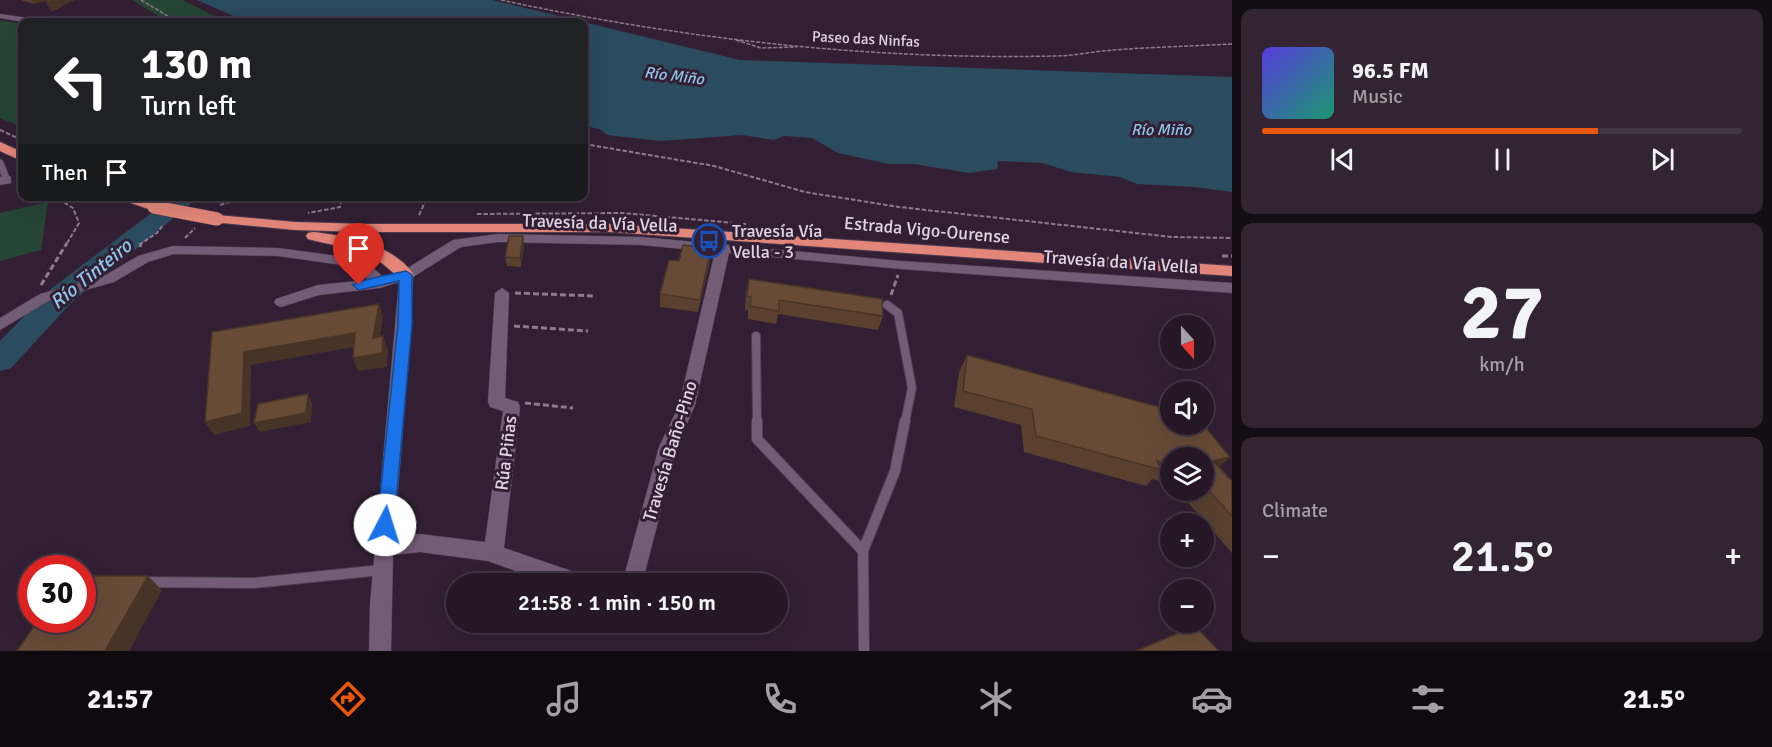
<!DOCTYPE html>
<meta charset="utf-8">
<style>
:root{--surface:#261727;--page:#322433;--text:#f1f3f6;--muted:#a49fa7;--line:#423644;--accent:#ea580c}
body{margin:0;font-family:Signika,sans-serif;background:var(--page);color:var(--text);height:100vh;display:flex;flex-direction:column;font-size:22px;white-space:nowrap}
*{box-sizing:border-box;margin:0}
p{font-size:20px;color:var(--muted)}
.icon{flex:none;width:33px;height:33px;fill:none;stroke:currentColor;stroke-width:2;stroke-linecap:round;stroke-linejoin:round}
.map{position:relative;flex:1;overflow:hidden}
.panel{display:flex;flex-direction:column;gap:9px;padding:9px;background:#150d15;width:540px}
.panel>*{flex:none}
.hud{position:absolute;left:18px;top:18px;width:570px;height:183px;border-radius:12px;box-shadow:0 6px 24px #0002,0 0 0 2px var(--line);background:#202124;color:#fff;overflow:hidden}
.needle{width:39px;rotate:159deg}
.tools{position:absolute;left:1160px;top:315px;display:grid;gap:12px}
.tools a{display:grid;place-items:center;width:54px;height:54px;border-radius:50%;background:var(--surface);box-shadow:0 6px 24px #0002,0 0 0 2px var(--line);font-size:30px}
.speed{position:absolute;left:18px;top:555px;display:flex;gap:12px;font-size:30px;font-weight:700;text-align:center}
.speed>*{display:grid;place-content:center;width:78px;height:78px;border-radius:50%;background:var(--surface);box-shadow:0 6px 24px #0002,0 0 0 2px var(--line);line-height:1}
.speed .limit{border:9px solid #d22;background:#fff;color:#111}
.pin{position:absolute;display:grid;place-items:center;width:51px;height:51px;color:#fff;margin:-62px -26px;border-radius:50% 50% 50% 0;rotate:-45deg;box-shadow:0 0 6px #0007}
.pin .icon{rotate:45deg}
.me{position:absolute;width:66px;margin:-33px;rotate:5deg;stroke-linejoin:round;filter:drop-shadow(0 0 4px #0008)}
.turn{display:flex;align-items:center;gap:21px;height:126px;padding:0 24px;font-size:27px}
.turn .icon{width:78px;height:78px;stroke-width:2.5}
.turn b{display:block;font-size:42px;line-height:51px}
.then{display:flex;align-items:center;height:57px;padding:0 24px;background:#0003;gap:12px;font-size:22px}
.big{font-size:45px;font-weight:600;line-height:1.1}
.panel .widget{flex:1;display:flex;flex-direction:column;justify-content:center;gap:9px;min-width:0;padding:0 21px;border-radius:12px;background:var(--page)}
.panel .dial{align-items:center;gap:0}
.dial b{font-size:78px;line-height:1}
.song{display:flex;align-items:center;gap:18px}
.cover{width:72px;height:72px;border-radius:9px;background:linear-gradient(135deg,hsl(250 70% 55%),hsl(160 70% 35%))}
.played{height:6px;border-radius:3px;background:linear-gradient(90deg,var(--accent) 70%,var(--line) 70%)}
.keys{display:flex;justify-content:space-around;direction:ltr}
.heat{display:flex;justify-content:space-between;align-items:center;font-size:33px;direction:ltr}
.trip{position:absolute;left:446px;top:573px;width:342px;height:60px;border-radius:30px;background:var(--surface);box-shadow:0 6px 24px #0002,0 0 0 2px var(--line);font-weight:600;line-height:60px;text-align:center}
.tabs{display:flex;height:96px;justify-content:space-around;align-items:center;background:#0f0910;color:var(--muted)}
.tabs .icon{width:42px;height:42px}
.tabs .current{color:var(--accent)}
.tabs b{font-size:27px;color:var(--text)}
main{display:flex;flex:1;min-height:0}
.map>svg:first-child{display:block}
.green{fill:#264535}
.water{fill:#2b4b5e}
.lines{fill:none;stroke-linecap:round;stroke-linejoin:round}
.river{fill:#2b4b5e;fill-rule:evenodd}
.service-far2-casing{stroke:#4d3d4f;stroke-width:8}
.service-far1-casing{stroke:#4d3d4f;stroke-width:10}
.service-casing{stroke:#4d3d4f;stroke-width:12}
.minor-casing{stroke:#4d3d4f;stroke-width:1}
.trunk-casing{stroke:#4d3d4f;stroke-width:2}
.path-far2{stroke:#8b7b8c;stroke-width:1.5;stroke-dasharray:4 1.5;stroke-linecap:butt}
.path-far1{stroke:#8b7b8c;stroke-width:2;stroke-dasharray:4.5 2;stroke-linecap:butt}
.path{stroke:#8b7b8c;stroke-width:3;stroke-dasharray:6 3;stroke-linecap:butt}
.service-far2{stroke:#735c75;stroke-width:7}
.service-far1{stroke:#735c75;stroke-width:8}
.service{stroke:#735c75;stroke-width:10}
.minor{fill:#735c75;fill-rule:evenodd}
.trunk{fill:#e38679;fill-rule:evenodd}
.trunk-bridge-casing{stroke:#4d3d4f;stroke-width:14;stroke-linecap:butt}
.trunk-bridge{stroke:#e38679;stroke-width:13}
.wall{fill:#59402f}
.shaded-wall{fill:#483426}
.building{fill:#674b37;stroke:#483426;stroke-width:1.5}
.route{fill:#1a73e8;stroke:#114b97;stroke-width:1.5}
.labels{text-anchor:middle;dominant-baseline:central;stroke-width:6;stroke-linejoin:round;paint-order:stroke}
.far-street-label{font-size:15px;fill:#e0d4e1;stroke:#321f34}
.far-water-label{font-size:16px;font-style:italic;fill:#8cc6eb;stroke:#321f34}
.street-label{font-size:18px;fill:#e0d4e1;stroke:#321f34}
.poi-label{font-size:18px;fill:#e0d4e1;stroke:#321f34;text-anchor:start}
.water-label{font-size:20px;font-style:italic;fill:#8cc6eb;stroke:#321f34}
</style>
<main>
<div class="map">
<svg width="1232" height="651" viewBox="0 0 1232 651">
<rect width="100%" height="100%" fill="#321f34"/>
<path class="green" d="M132 0H182L227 22H157L165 20Z
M0 20 22 24V127L0 118Z
M48 202 41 250 0 261V213Z"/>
<path class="water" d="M197 0H492L740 60 1232 77V192L1195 187 1137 184 1120 177 1071 172 1042 163 998 161 997 169 969 173 914 164H889L838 153 812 138 784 136 774 140 742 135 660 141 607 135 600 129 584 126V22H247Z"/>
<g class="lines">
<path class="river" d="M174 196H200L72 302 11 368 0 371V341L52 288Z"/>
<g class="service-far2-casing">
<path id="service-far2" d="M0 163 7 180"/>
</g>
<g class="service-far1-casing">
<path id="service-far1" d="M887 305 898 313 912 388 905 422
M756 336 757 422"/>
</g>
<g class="service-casing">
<path id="service" d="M757 421V439L863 551
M143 582 254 583 381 570
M864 651 863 551 895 471 905 421"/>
</g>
<g class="minor-casing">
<path id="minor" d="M0 14 35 19 39 22H23L0 18Z
M7 176 11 177V183L0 185V177Z
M498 234 641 237 901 261 1232 283V293L901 269 729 253 695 405 677 447 642 584H622L659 447 679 405 715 252 641 245 498 242 461 247 413 277 408 369 394 537 420 534 485 542 503 411 490 407 488 402 495 293 502 288 509 293 505 398 518 402 520 407 504 548 589 577 592 584H552L488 561 420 552 393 555 391 651H369L370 604 399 282 380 288 319 295 281 307 276 305 274 302 276 299 318 285 368 280 356 267 278 256 174 254 148 262 114 282 50 300 0 330V318L40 294 104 276 138 256 173 246 278 248 360 259 365 260 383 277 401 272 453 240Z"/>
</g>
<g class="trunk-casing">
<path id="trunk" d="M0 142 22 152V161L0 151Z
M111 196H133L161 207 154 211Z
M217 215 295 222 365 224H611L1232 266V276L611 232H365L295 230 212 222V216Z
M313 232C347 236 393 244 414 275L411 279C399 282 390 268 380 262 357 247 333 246 308 239L306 236 308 233Z"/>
</g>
<path class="path-far2" d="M141 0 178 22
M501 0C683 39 869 60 1055 56 1075 56 1095 51 1114 50 1153 47 1193 46 1232 44
M736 40 761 48 797 47"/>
<path class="path-far1" d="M0 130 22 140
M584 144 714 166 805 192 899 207 1172 237 1232 238
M53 196 73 208 79 223 66 245
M255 196 295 202 334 199 341 202 340 207 308 213
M220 205 249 196
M477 214 622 213 746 224
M419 215 426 200 430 199
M185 238 195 228
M139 245 157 233 164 224"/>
<path class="path" d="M140 247 141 243
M1222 256H1232
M41 285 67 243
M515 293 596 296
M891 295 898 275
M514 326 588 331
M525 403 573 408"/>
<use href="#service-far2" class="service-far2"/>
<use href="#service-far1" class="service-far1"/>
<use href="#service" class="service"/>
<use href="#minor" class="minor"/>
<use href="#trunk" class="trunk"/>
<g class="trunk-bridge-casing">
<path id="trunk-bridge" d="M154 207 217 219"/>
</g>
<use href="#trunk-bridge" class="trunk-bridge"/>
</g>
<path class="wall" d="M21 0H74L51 12 46 1 34 4Z
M524 245 521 267 507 266 505 257Z
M711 248 710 261 698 312 660 307V294L679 261Z
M749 279 883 316 878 330 778 314 776 324 748 319V310H745L746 292Z
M967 355 1230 457 1219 467 1232 481V553L1177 490H1203V458H1170V484L1152 479 1146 486 1024 452 1021 425 954 407 959 372Z"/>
<path class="shaded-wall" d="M32 0H48V1L34 4Z
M51 0H74L51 12 46 2Z
M523 236 524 245 521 267 520 258Z
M711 248 710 261 698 312 700 300Z
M379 304 383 317 378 351 373 338Z
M355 333 360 346 251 365 250 426 214 435 205 422 244 352Z
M383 336 388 350 387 367 358 371 353 358Z
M308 394 312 403 311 422 260 432 254 423Z
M1230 457 1213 473V461Z
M148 576 162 590 129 651H105Z"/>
<path class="building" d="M509 236H523L520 258 505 257Z
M683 245 711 248 700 300 660 294 669 260 679 261Z
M749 279 882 299 883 316 779 300V311L750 306 751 297 747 296Z
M379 304 373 338 383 336 382 353 353 358 355 333 244 352 242 413 205 422 212 332Z
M967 355 1170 410V424H1203L1230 457 1213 461 1232 481V516L1203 484V458H1170V464L1157 461 1162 470 1036 436 1032 409 963 391Z
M308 394 306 413 254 423 258 404Z
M90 576H148L105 651H17L38 620H82V583H86Z
M1195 626 1219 651H1136Z"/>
<path class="route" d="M406 271 412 275V324L394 525 392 531 385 533 379 531 377 525 398 324 399 281 359 290 353 285C359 279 395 274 406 271Z"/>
<defs>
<g id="bus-ring" transform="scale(1.725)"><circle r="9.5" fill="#321f34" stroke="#1a4fb4" stroke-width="1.5"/><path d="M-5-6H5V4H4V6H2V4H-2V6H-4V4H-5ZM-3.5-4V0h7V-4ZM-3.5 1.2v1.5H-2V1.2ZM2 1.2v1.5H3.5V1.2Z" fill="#1a4fb4"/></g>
</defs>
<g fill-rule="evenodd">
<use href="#bus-ring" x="709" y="241"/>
</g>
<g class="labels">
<g class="far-street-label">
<text transform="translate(866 39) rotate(3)">Paseo das Ninfas</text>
</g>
<g class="far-water-label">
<text transform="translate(674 76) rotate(7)">Río Miño</text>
<text x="1161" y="130">Río Miño</text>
</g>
<g class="street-label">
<text transform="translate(600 223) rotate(2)">Travesía da Vía Vella</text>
<text transform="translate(927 230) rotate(5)">Estrada Vigo-Ourense</text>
<text transform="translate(1121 262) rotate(4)">Travesía da Vía Vella</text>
<text transform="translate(670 451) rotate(-73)">Travesía Baño-Pino</text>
<text transform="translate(506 453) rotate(-83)">Rúa Piñas</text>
</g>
<g class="poi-label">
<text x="732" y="231">Travesía Vía<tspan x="732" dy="21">Vella - 3</tspan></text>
</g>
<g class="water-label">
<text transform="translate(91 274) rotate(-39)">Río Tinteiro</text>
</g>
</g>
</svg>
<div class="tools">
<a><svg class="needle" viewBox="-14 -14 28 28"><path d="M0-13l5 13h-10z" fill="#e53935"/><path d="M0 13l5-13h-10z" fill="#a49fa7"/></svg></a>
<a><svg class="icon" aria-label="sound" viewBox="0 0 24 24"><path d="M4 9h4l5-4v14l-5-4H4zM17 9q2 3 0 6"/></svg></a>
<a><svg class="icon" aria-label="layers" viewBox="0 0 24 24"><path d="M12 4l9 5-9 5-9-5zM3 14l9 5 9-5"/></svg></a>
<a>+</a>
<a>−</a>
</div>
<div class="speed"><div class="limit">30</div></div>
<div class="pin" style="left:359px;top:285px;background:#d93025"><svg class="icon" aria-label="arrive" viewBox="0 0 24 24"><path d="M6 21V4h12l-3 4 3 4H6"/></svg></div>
<svg class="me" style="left:385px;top:525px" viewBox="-20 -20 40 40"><circle r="19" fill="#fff"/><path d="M0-13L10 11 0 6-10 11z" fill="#1a73e8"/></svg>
<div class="trip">21:58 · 1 min · 150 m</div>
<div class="hud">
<div class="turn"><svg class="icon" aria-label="left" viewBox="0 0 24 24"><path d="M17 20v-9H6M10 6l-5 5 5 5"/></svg><div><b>130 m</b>Turn left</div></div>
<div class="then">Then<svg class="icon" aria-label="arrive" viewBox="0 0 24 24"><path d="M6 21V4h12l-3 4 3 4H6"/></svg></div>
</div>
</div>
<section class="panel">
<div class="widget">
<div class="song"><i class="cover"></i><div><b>96.5 FM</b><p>Music</p></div></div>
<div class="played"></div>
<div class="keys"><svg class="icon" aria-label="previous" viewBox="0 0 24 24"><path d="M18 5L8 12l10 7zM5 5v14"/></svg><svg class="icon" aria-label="pause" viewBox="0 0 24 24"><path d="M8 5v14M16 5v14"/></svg><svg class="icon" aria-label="next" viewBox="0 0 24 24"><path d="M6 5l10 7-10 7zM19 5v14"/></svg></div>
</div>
<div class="widget dial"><b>27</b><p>km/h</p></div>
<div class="widget"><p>Climate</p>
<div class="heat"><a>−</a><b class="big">21.5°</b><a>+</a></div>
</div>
</section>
</main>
<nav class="tabs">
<b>21:57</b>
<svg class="icon current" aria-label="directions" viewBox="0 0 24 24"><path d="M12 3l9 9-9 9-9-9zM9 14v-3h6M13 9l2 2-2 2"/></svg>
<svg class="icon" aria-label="music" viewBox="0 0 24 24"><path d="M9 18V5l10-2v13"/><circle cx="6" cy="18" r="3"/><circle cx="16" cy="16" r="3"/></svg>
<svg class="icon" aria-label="phone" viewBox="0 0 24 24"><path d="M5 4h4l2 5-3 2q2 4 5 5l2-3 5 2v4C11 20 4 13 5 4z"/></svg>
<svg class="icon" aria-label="climate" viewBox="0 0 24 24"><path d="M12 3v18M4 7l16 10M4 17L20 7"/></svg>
<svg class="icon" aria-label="car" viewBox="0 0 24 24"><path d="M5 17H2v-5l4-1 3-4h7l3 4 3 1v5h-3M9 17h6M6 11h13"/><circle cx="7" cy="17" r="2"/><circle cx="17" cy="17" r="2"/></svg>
<svg class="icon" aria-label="filters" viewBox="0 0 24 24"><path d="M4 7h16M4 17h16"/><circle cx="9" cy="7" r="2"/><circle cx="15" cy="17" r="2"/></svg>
<b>21.5°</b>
</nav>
